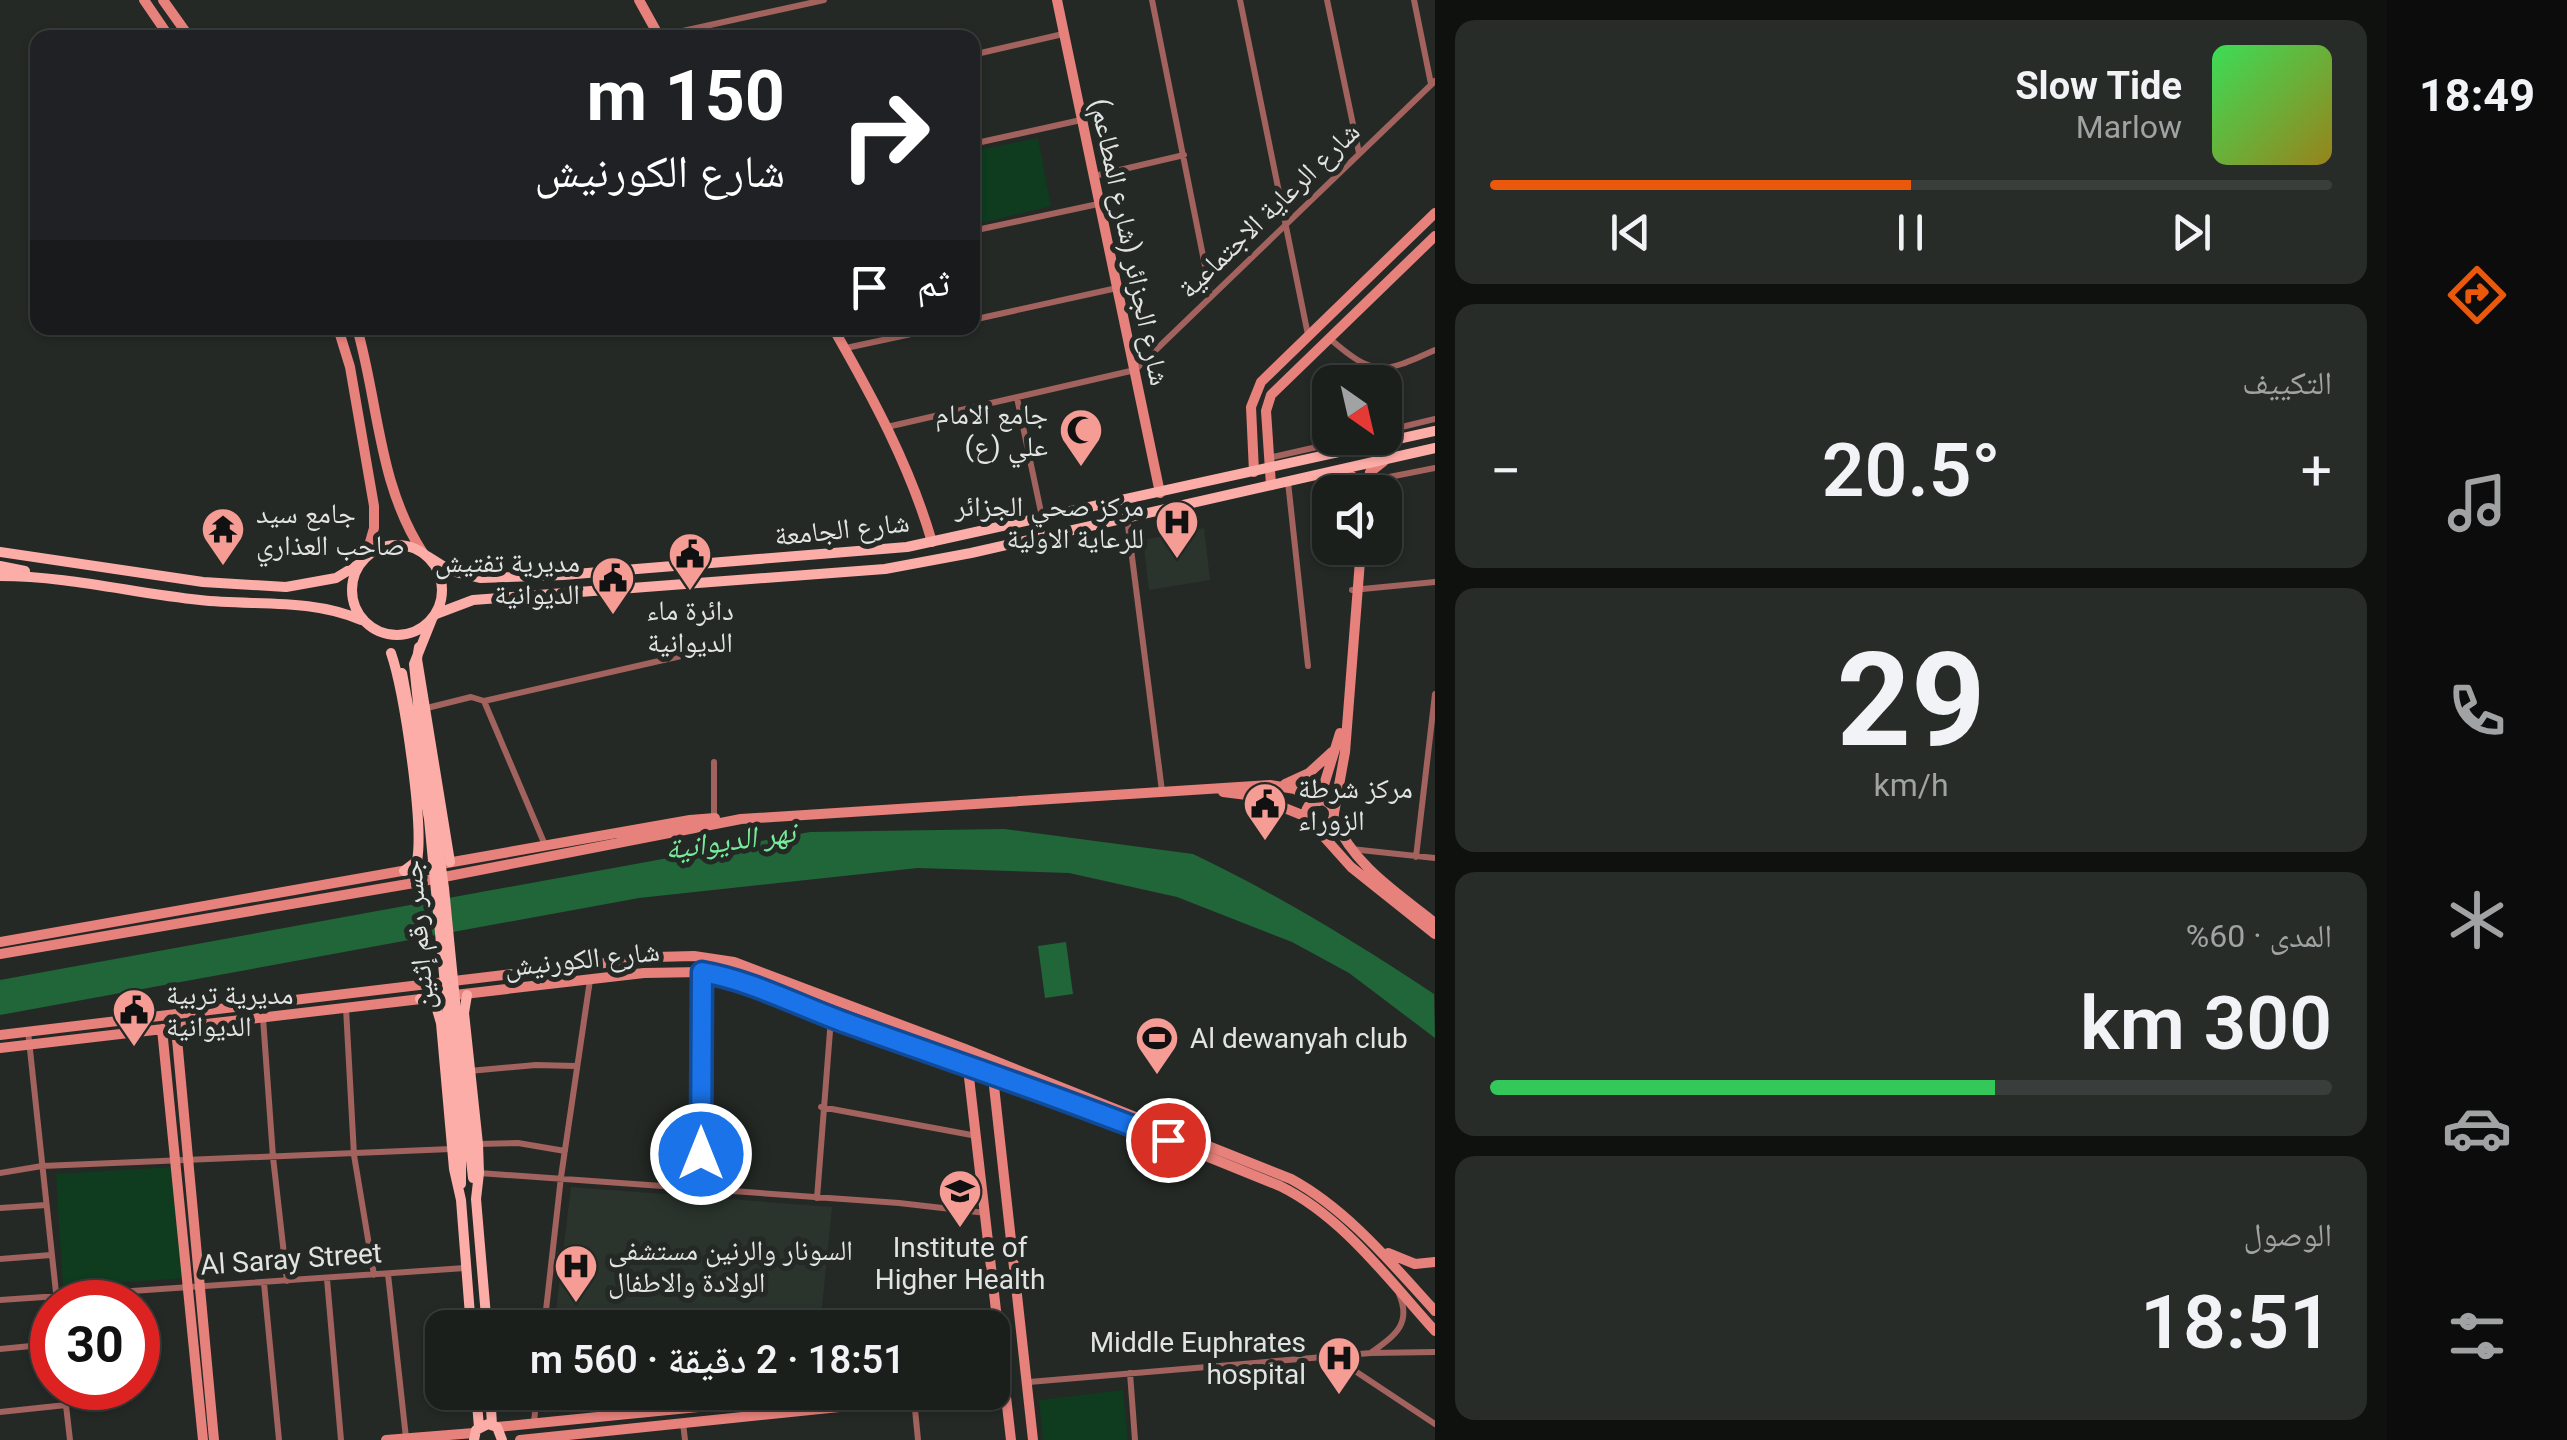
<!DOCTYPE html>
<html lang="ar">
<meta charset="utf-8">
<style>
:root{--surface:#1b1f1c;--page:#282c29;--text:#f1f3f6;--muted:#a0a2a3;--line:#393d3b;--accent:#ea580c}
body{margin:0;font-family:Roboto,"Noto Naskh Arabic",sans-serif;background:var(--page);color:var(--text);direction:rtl;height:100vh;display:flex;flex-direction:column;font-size:38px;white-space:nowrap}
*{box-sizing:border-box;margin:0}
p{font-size:32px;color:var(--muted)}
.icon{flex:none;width:55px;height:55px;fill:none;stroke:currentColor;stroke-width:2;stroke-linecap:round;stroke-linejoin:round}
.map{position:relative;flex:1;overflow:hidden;direction:ltr}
.side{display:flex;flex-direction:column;gap:20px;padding:20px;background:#0f110f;width:952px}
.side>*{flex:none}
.guide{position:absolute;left:30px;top:30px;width:950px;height:305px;border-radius:20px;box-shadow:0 2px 8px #0004,0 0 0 2px var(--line);direction:rtl;background:#202124;color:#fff;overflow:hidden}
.needle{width:65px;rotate:146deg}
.tools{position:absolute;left:1312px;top:365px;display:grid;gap:20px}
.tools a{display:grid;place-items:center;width:90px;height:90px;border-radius:20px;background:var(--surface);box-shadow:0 2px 8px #0004,0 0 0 2px var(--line);font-size:50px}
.speed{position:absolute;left:30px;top:1280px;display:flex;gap:20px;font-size:50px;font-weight:700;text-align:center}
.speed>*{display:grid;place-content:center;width:130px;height:130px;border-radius:50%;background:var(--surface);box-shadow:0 2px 8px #0004,0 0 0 2px var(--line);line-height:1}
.speed .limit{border:15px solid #d22;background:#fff;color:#111}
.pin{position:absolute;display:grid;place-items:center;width:85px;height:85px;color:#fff;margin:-42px;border:5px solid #fff;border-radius:50%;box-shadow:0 2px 10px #0007}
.me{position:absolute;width:110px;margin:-55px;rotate:0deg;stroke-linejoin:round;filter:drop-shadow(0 0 8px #0008)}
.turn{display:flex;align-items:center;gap:35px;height:210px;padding:0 30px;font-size:45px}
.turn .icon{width:130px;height:130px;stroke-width:2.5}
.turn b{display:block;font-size:70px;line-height:85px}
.then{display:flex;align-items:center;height:95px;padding:0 30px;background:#0003;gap:20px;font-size:38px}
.big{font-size:75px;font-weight:600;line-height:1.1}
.side .tile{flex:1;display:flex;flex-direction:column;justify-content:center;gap:15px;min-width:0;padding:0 35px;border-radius:20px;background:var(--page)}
.side .dial{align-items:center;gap:0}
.dial b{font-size:130px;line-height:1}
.song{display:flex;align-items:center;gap:30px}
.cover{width:120px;height:120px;border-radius:15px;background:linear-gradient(135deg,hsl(130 70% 55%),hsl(50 70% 35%))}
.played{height:10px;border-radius:5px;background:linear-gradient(90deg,var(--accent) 50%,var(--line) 50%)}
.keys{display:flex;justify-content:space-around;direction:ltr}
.heat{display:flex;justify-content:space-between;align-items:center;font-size:55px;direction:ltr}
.charge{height:15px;border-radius:8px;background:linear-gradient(90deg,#34c759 60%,var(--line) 0)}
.trip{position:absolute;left:425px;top:1310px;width:585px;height:100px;border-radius:20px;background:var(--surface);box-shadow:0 2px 8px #0004,0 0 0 2px var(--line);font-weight:600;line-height:100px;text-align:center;direction:rtl}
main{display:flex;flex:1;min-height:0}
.menu{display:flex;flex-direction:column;width:180px;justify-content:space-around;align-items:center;background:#0b0c0b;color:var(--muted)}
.menu .icon{width:70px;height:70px}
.menu .active{color:var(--accent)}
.menu b{font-size:45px;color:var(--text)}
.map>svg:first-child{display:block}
.built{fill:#2a342c}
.green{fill:#0f3b1f}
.water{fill:#206639}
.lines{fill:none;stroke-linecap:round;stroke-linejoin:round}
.street{stroke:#a2625d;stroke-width:6}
.secondary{stroke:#e7817b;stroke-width:10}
.primary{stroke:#fdada7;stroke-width:10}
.primary-bridge{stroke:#fdada7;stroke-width:10}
.route-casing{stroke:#114b97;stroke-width:25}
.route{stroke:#1a73e8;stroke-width:18}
.labels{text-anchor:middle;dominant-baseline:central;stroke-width:10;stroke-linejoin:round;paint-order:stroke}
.street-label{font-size:28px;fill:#e1e4e2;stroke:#242925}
.poi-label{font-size:28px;fill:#e1e4e2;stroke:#242925;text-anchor:start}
.water-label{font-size:30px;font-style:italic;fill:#76ec9a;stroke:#242925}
</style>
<main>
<nav class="menu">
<b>18:49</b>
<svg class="icon active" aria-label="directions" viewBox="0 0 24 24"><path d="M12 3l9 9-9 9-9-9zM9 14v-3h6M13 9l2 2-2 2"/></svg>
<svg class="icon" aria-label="music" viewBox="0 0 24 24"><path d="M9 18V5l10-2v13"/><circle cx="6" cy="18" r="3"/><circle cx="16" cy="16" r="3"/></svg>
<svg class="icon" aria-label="phone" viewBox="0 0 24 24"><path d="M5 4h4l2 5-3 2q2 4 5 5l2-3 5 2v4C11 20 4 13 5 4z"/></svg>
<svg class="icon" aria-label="climate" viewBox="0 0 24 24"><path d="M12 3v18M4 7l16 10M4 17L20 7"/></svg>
<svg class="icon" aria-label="car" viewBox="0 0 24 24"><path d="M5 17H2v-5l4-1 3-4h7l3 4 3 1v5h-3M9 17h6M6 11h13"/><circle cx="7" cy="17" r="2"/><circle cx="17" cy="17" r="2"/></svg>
<svg class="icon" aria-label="filters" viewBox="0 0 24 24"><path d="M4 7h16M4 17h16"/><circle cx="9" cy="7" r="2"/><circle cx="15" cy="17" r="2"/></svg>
</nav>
<section class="side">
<div class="tile">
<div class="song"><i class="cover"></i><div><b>Slow Tide</b><p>Marlow</p></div></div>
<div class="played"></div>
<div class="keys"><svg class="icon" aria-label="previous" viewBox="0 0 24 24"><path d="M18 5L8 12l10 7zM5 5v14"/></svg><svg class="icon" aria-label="pause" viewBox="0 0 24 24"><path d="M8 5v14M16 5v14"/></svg><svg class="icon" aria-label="next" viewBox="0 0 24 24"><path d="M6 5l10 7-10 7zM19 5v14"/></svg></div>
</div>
<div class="tile"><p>التكييف</p>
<div class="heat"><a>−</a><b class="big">20.5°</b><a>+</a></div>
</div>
<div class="tile dial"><b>29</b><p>km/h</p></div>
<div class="tile"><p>المدى · 60%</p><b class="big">300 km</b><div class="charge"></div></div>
<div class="tile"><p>الوصول</p><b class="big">18:51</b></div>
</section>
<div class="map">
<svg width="1435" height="1440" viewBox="0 0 1435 1440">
<rect width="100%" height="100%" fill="#242925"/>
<path class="built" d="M1204 528 1210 580 1149 590 1143 540Z
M571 1187 832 1207 820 1327H554Z
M546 1393V1392L747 1393 544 1413Z"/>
<path class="green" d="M1038 138 1051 206 973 225V151Z
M172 1167 187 1278 63 1287 56 1174Z
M1123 1390 1128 1440H1043L1039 1400Z"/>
<path class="water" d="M1004 829 1193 854C1277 894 1357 943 1434 994L1435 1038 1349 973 1292 942 1177 897 1069 873 918 868 639 898 0 1015V980L810 832Z
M1066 942 1073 994 1045 998 1038 946Z"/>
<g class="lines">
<path class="street" d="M1152 0 1211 296
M1240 0 1308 335
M1327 0 1359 153
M1414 0 1431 84
M660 36 824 0
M972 55 1063 34
M972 144 1081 120
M1094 176 1184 155
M972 231 1098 204
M972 320 1117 288
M1329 338C1374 377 1382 374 1435 350
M846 348 939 328
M1017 398 1042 517
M887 427 1135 370 1435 81
M1385 431 1435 419
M1268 458 1357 438
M1369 481 1435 468
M1288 482 1308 666
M1127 518 1162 791
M1352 590 1435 582
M484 701 681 656
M427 708 471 697 484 701 545 845
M714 818V762
M1351 849 1435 858
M1416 857 1435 694
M346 1008 354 1155 374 1275
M263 1018 273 1157 287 1281
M28 1031 57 1302
M469 1071 536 1065 576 1066
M821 1107 977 1136
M478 1144 518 1143 565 1151
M0 1173 42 1166 451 1149
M479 1173 899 1203 986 1213
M701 1190 702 972
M817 1198 831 1018
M0 1208 46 1205
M0 1259 51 1255
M388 1274 406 1438
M327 1279 341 1440
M264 1283 279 1440
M0 1300 465 1268
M544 1328 561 1177 590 980
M0 1349 52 1344
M1372 1352C1395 1335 1412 1324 1399 1294
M1334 1357 1435 1424
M1130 1373 1135 1440
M1029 1382 1371 1353 1435 1352
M64 1388 70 1440
M914 1399 918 1440
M0 1412 66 1405
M534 1422 537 1392
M683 1423 685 1440"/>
<path class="secondary" d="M144 0 170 38
M163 0 190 38
M639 0 660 38
M1057 0 1160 493
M338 328 350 367 374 506V528L366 556
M357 328C379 405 378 484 423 553
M833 328C872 396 910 466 932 542
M1335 471 1352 476 1360 492
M1254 472 1251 407 1261 382 1435 213
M1271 485 1266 411 1271 395 1435 236
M1367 492 1370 472 1384 461
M1285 784 1309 773 1332 752
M1223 792 1255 796 1307 817
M1306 814a14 14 0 1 1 28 0a14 14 0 1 1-28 0Z
M1319 801 1340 733
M1334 813 1345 752 1361 548
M1334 818C1353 865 1396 892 1435 923
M1316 828 1351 867 1435 934
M0 942 690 820 715 818
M0 954 408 884 741 819 1270 785 1295 789 1317 801
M176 1028 214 1440
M162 1029 203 1440
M0 1035 655 957 694 956 734 962 965 1049 1291 1179C1348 1210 1392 1264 1435 1311
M0 1048 644 973 702 972 729 978 831 1018 1058 1096 1280 1186C1343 1217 1388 1279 1435 1331
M967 1060 1011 1440
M992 1068 1033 1440
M1388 1253 1415 1264 1435 1262
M497 1427 848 1392
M386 1440 474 1433
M520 1440 985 1392"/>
<path class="primary" d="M352 590a45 45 0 1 1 90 0a45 45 0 1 1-90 0Z
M0 552 203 582 286 587 336 578 359 564
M427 556 451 571 480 578 563 575 907 547 1435 431
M0 566 25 571
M0 576C68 576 133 593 200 600 253 606 312 598 361 620
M436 614 473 600 885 569 971 553 1435 448
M419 647 417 659 450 862
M391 653C404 691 424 823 417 861L404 871
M402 673 410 716
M419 713 414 664 432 619
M467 995 464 1013 478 1144 479 1173 476 1199 487 1328
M420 999 436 1006 441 1023 454 1169 461 1200 471 1328
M469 1143 473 1178
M461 1150V1184
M476 1392 479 1427
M490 1392 492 1425
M474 1440 476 1430 488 1424 497 1427 502 1440"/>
<path class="primary-bridge" d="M419 713 444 888 469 1143
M410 716 429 819 461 1150"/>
</g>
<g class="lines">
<g class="route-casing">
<path id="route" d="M701 1154 702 972C754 981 803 1008 852 1025 958 1063 1064 1098 1168 1140"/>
</g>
<use href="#route" class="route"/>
</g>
<defs>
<g id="mosque-pin" transform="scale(2.25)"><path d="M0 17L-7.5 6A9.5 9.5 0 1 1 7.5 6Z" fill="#f59c95" stroke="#242925"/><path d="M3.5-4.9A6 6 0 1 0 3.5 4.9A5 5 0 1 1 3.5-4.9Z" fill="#111"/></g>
<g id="hospital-pin" transform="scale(2.25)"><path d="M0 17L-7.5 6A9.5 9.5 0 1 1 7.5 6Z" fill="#f59c95" stroke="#242925"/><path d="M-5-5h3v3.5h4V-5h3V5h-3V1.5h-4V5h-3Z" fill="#111"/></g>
<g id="temple-pin" transform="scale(2.25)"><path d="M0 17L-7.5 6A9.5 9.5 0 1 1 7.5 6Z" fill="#f59c95" stroke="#242925"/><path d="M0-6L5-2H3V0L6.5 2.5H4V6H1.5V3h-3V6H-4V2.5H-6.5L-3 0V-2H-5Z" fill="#111"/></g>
<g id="civic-pin" transform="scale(2.25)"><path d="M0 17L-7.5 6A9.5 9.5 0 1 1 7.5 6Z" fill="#f59c95" stroke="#242925"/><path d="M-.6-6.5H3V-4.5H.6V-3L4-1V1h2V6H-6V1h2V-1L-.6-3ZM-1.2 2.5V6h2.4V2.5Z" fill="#111"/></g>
<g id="stadium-pin" transform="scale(2.25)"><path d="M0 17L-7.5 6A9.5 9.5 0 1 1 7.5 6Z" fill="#f59c95" stroke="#242925"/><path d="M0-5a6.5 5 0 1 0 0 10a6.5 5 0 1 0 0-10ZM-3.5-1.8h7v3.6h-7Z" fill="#111"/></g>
<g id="university-pin" transform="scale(2.25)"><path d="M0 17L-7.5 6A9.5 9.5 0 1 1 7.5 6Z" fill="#f59c95" stroke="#242925"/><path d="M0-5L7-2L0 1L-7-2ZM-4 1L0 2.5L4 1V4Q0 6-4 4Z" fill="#111"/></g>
</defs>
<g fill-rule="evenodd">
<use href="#mosque-pin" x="1081" y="430"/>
<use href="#hospital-pin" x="1177" y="522"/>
<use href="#temple-pin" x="223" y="529"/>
<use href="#civic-pin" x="690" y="554"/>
<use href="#civic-pin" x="613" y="578"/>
<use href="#civic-pin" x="1265" y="804"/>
<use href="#civic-pin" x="134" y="1010"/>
<use href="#stadium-pin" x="1157" y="1038"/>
<use href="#university-pin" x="960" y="1191"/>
<use href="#hospital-pin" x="576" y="1266"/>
<use href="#hospital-pin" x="1339" y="1358"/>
</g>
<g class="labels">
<g class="street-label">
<text transform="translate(1269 210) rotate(-44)">شارع الرعاية الاجتماعية</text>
<text transform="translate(1130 242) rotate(78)">شارع الجزائر (شارع المطاعم)</text>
<text transform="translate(842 529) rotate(-6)">شارع الجامعة</text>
<text transform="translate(418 935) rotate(-95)">جسر رقم إثنين</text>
<text transform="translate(582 959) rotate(-6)">شارع الكورنيش</text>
<text transform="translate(291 1259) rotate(-4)">Al Saray Street</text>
</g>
<g class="poi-label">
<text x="1048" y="414" text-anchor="end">جامع الامام<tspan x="1048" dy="32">علي (ع)</tspan></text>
<text x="1144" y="506" text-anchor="end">مركز صحي الجزائر<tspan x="1144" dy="32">للرعاية الاولية</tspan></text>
<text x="256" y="513">جامع سيد<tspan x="256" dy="32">صاحب العذاري</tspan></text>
<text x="580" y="562" text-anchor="end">مديرية تفتيش<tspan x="580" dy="32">الديوانية</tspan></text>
<text x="690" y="610" text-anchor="middle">دائرة ماء<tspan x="690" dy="32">الديوانية</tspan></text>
<text x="1298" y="788">مركز شرطة<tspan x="1298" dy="32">الزوراء</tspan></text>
<text x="166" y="994">مديرية تربية<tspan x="166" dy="32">الديوانية</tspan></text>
<text x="1190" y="1038">Al dewanyah club</text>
<text x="960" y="1247" text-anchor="middle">Institute of<tspan x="960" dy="32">Higher Health</tspan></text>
<text x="608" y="1250">السونار والرنين مستشفى<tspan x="608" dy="32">الولادة والاطفال</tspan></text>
<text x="1306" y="1342" text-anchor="end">Middle Euphrates<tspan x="1306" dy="32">hospital</tspan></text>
</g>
<g class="water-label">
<text transform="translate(730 840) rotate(-8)">نهر الديوانية</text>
</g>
</g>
</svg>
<div class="tools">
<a><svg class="needle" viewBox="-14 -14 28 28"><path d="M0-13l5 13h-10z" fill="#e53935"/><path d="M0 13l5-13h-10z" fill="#a0a2a3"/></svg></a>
<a><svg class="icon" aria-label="sound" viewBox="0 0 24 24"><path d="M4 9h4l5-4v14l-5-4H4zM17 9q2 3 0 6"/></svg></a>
</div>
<div class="speed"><div class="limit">30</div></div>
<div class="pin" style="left:1168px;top:1140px;background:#d93025"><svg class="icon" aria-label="arrive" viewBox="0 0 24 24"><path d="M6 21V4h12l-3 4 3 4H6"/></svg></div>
<svg class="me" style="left:701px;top:1154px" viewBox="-20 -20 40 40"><circle r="17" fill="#1a73e8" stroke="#fff" stroke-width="3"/><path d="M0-11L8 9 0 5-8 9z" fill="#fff"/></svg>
<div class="trip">18:51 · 2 دقيقة · 560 m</div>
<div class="guide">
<div class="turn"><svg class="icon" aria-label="right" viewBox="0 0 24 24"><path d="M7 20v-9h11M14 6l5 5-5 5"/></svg><div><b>150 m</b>شارع الكورنيش</div></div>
<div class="then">ثم<svg class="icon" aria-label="arrive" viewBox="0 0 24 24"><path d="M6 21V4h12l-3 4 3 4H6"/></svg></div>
</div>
</div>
</main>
